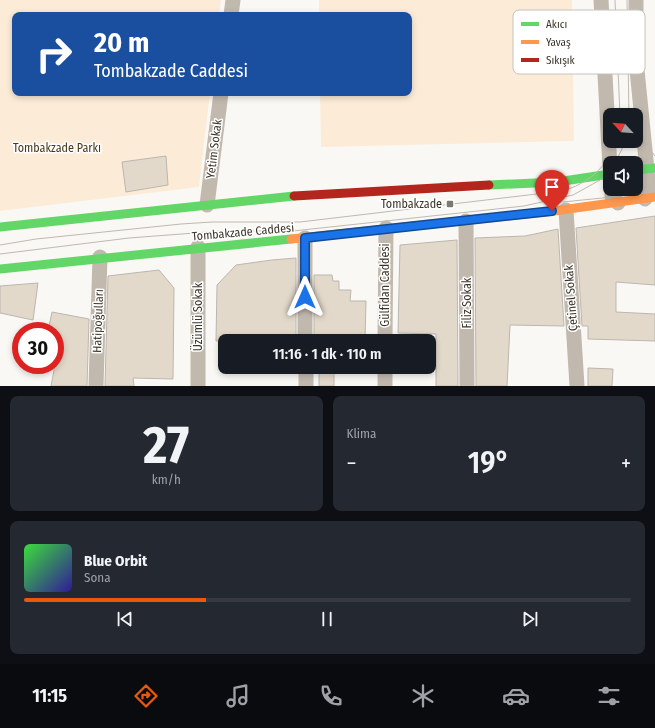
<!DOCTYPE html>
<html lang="tr">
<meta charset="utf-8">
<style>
:root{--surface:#171b24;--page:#242831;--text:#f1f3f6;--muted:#9ea1a6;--line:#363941;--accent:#ea580c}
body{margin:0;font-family:"Fira Sans Condensed",sans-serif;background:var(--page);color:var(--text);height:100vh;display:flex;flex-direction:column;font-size:15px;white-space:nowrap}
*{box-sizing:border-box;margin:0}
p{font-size:13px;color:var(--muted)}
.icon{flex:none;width:22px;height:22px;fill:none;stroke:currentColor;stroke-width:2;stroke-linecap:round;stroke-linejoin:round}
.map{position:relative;height:386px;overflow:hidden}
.side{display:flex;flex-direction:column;gap:10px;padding:10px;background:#0d0f14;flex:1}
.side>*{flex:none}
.top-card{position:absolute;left:12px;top:12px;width:400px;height:84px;border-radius:8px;box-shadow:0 2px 6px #0003;background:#1a4fa0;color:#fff;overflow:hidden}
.needle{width:26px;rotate:296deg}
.controls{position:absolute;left:603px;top:108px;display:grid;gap:8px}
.controls a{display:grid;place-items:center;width:40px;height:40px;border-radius:8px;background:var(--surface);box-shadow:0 2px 6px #0003;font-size:20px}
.speed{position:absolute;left:12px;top:322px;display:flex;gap:8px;font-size:20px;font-weight:700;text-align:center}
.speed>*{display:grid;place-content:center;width:52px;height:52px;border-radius:50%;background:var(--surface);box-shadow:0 2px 6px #0003;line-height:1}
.speed .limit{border:6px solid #d22;background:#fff;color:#111}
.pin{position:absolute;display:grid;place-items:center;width:34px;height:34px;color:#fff;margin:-41px -17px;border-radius:50% 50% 50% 0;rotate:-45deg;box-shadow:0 0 4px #0007}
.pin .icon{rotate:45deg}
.me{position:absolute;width:44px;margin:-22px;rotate:0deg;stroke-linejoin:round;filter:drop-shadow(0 0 3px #0008)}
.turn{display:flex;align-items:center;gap:14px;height:84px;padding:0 16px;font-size:18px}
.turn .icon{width:52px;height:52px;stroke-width:2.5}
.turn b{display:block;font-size:28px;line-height:34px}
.big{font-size:30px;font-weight:600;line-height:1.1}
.side .tile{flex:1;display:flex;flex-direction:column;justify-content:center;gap:6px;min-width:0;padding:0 14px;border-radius:8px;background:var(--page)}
.side .dial{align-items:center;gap:0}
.dial b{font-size:52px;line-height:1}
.song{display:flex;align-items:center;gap:12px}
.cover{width:48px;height:48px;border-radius:6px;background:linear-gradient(135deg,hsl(120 70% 55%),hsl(250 70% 35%))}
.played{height:4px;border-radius:2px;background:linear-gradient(90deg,var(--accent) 30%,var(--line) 30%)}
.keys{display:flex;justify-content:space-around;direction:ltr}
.heat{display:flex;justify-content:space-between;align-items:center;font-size:22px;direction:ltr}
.side .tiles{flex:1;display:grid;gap:10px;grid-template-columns:1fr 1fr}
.tile:last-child{grid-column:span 2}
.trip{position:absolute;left:218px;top:334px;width:218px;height:40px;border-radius:8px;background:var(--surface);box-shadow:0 2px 6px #0003;font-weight:600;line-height:40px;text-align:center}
.dock{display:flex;height:64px;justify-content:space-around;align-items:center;background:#090b0e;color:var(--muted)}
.dock .icon{width:28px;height:28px}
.dock .active{color:var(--accent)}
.dock b{font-size:18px;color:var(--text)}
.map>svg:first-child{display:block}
.green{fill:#fcecd7}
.building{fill:#e3d9ca;stroke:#bbb6b0}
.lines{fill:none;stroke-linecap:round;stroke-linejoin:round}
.street{stroke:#c2b9ae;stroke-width:15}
.fast{stroke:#63d668;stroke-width:9}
.slow{stroke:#ff974d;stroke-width:9}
.jam{stroke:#b3261e;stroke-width:9}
.tram{stroke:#beb9b2;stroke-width:1}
.route-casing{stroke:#114b97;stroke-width:10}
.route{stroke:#1a73e8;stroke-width:7}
.poi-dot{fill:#7e7970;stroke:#fff;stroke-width:1.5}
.labels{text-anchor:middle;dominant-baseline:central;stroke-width:3;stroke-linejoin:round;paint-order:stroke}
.park-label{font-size:12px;fill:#4c3718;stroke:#fff}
.street-label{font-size:12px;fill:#3c3429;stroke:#fff}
.poi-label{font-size:12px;fill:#3c3429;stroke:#fff;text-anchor:end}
.key{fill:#fff;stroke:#c4c2bf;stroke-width:1}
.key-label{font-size:11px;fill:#3c3429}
</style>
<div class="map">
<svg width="655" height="386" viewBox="0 0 655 386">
<rect width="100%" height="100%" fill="#faf8f5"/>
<path class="green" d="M0 0H221L219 15H15V93H210L199 187 0 211Z
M319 0H572L574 141 321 147 320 93H409V15H319Z"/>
<path class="building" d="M166 156 168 185 126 192 122 162Z
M655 216V285L616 282V312L655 314V341L588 339V326H582L576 228Z
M558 229 564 326 510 325 507 386H476L475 238 525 236Z
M457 240 458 386H436V334L398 333 400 245Z
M296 258V341H216L217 285 236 265 272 260Z
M159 270 174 288 173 379 133 378 134 386H105L108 276Z
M314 275H332L333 281H339V290H351L350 301H366L365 341H314Z
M38 283 33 320 0 313V286Z
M52 312 89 319 87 386H51L55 365V331H48Z
M319 367H349V370H334V386H319Z
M588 368 613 369 612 386H588Z"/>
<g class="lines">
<path class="street" d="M601 0 610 168
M636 0V60L649 190 645 199
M231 15 233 0
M612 189V197L618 203
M207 205 221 93
M566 210 577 386
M466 221 467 386
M305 238V341
M385 341 386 228
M306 367V386
M96 386 100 257
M198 386V247
M385 386V367"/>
<path class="fast" d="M636 170 655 168
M489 185 557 182 610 174
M0 227 294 196
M0 269 291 239"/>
<path class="slow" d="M291 239 554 211 655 197"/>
<path class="jam" d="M294 196 489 185"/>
<path class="tram" d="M615 0 620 115
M627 0 629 115
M636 123 644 142 655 156
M615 163 626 141
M563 202 612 197 655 189
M0 245 36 239 181 224 212 222H300L562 191C587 184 608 168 615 141
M0 254 129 238 221 231H293L524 206 573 195 600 180 610 170"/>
</g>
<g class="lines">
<g class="route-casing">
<path id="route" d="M305 297V238L552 211"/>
</g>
<use href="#route" class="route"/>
</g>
<rect class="poi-dot" x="446" y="200" width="8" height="8" rx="2"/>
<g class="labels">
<g class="park-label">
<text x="57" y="148">Tombakzade Parkı</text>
</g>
<g class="street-label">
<text transform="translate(214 149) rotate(-83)">Yetim Sokak</text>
<text transform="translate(243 232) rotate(-5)">Tombakzade Caddesi</text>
<text transform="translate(385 285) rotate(-90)">Gülfidan Caddesi</text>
<text transform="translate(571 298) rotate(-94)">Çetinel Sokak</text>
<text transform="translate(467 303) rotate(-90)">Filiz Sokak</text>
<text transform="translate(198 317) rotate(-90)">Üzümlü Sokak</text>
<text transform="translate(98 321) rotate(-88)">Hatipoğulları</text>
</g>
<g class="poi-label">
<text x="442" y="204">Tombakzade</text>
</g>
</g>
<rect x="513" y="10" width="132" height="64" rx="6" class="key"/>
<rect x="521" y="22" width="18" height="4" fill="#63d668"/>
<rect x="521" y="40" width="18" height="4" fill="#ff974d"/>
<rect x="521" y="58" width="18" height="4" fill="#b3261e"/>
<g class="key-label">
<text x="546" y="28">Akıcı</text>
<text x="546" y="46">Yavaş</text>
<text x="546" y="64">Sıkışık</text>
</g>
</svg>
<div class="controls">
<a><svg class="needle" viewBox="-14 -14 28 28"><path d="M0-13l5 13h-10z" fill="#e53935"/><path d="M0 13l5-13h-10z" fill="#9ea1a6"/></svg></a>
<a><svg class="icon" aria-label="sound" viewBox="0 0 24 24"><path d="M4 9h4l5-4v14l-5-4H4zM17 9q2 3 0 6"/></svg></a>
</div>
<div class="speed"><div class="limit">30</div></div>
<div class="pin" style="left:552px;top:211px;background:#d93025"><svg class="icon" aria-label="arrive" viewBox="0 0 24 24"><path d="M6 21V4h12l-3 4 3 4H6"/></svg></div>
<svg class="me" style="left:305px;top:297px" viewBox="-20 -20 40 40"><path d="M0-17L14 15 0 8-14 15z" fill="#1a73e8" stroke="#fff" stroke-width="4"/></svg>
<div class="trip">11:16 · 1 dk · 110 m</div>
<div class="top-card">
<div class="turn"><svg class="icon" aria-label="right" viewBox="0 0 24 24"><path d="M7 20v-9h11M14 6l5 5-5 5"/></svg><div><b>20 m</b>Tombakzade Caddesi</div></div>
</div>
</div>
<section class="side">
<div class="tiles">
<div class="tile dial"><b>27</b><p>km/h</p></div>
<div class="tile"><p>Klima</p>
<div class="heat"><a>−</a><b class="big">19°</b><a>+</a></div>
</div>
<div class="tile">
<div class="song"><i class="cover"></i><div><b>Blue Orbit</b><p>Sona</p></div></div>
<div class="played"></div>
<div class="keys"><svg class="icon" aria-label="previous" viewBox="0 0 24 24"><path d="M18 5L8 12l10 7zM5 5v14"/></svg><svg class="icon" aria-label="pause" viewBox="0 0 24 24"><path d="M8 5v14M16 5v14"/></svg><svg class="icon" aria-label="next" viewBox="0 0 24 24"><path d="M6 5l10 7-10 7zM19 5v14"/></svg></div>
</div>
</div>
</section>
<nav class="dock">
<b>11:15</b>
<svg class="icon active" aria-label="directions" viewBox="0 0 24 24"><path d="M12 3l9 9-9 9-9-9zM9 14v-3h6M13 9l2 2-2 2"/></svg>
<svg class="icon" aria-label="music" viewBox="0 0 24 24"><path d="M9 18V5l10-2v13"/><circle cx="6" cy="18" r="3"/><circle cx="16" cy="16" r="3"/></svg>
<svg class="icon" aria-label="phone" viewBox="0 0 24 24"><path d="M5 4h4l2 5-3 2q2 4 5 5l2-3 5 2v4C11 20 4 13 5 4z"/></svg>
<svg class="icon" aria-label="climate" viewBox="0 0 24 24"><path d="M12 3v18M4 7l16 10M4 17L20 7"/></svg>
<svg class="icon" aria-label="car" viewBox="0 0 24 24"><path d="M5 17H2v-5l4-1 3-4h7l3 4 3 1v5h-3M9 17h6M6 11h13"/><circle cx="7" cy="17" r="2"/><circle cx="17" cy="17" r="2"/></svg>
<svg class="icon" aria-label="filters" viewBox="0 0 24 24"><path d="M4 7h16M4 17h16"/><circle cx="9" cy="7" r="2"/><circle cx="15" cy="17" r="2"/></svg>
</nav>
